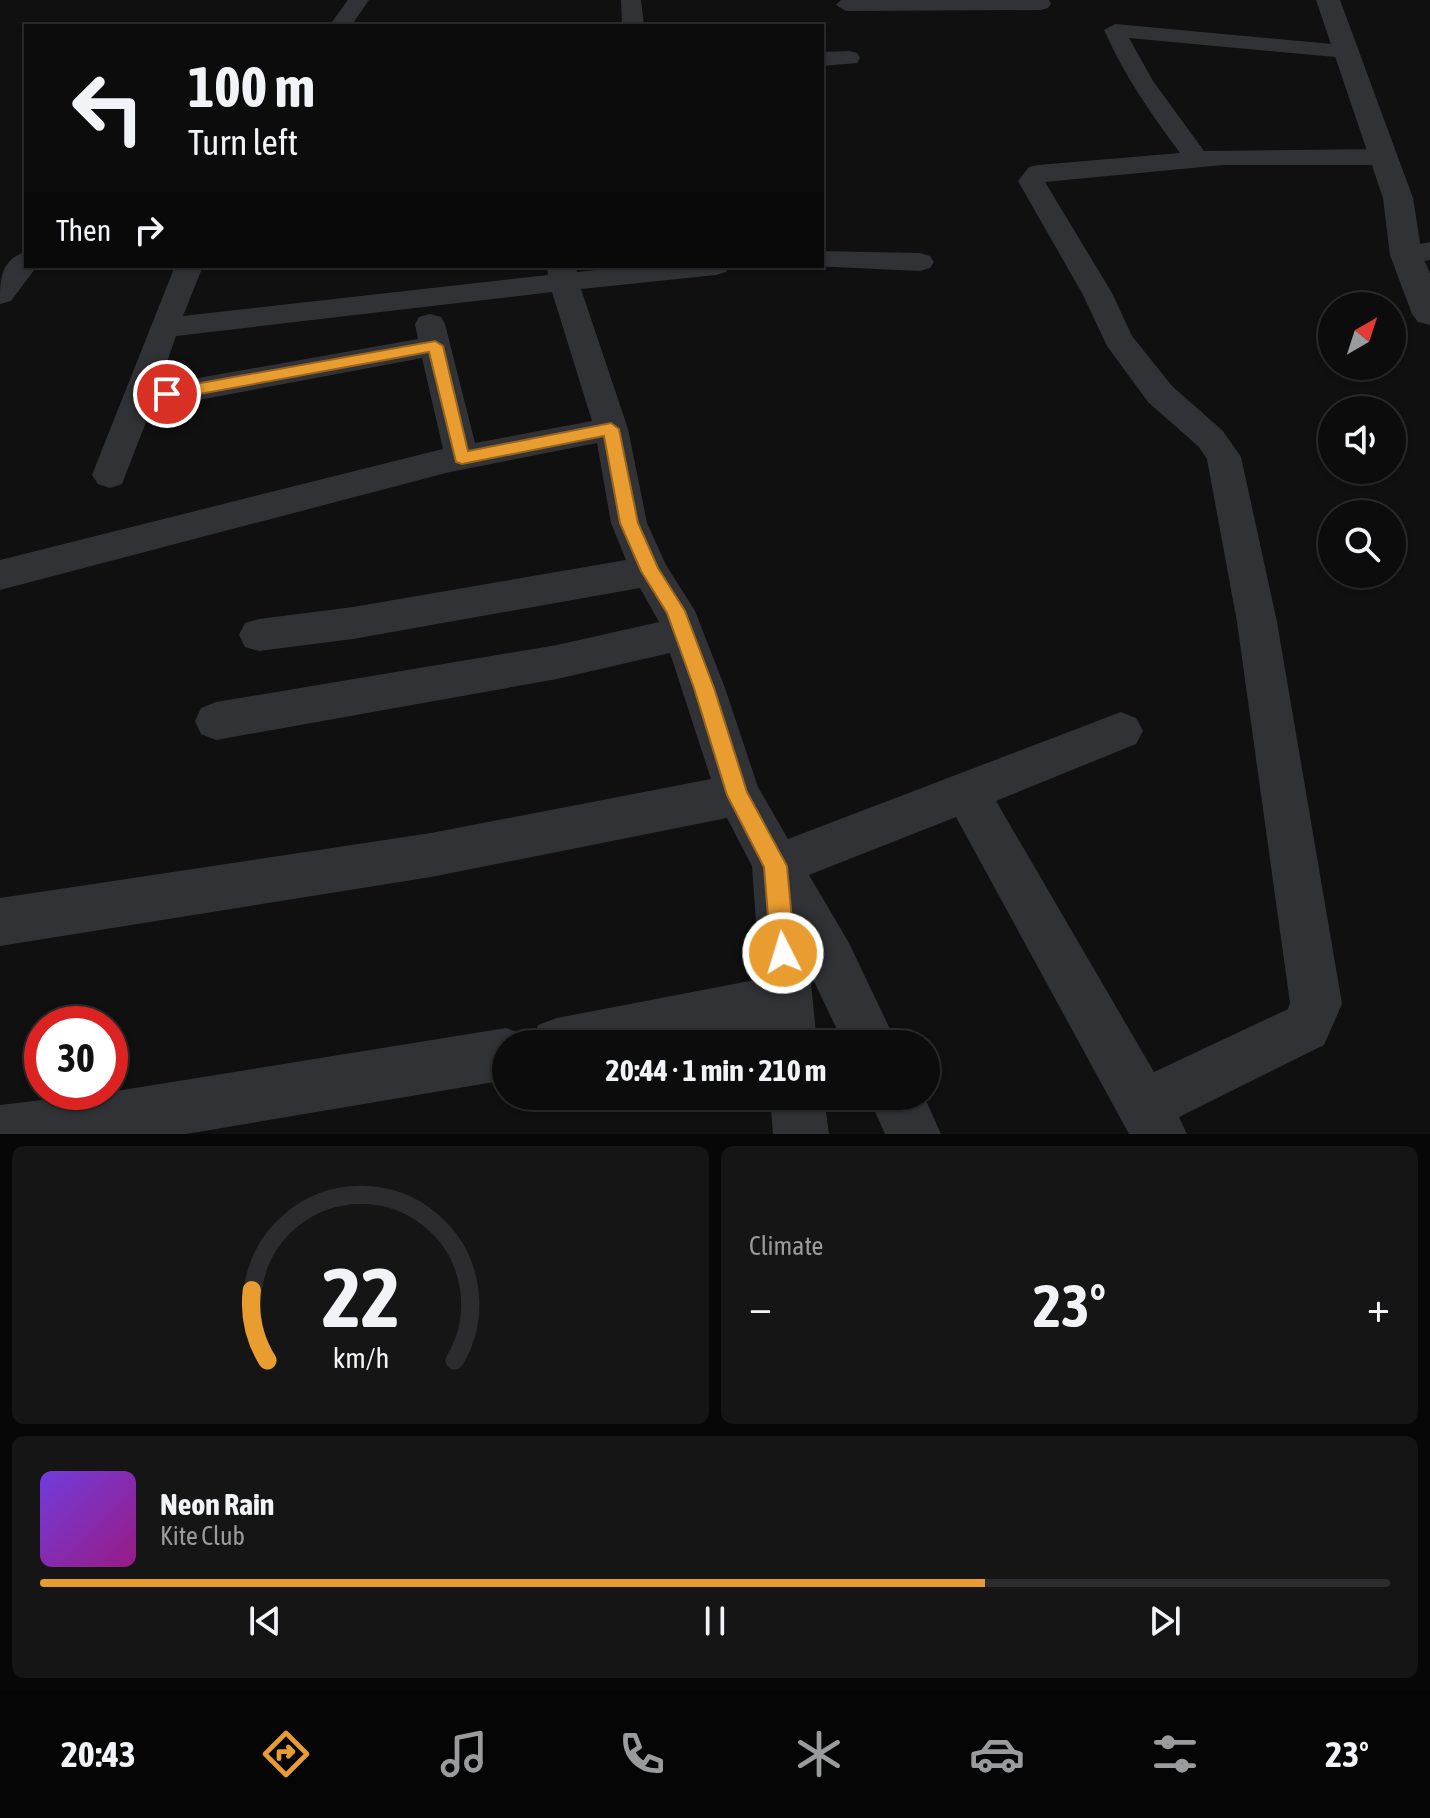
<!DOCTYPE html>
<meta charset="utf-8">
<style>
:root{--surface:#0c0c0d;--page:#151516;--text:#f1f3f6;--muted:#9a9b9d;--line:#2c2c2e;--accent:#e99d30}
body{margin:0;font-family:"Asap Condensed",sans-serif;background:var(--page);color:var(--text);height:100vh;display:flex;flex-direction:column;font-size:30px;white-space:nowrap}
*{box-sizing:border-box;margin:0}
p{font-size:26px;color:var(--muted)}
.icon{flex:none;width:44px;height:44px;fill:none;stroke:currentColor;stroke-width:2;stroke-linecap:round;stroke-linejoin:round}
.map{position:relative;height:1134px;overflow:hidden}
.panel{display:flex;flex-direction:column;gap:12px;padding:12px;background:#070707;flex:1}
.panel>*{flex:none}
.guide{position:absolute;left:24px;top:24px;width:800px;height:244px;border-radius:0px;box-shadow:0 2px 6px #0004,0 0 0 2px var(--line);background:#0c0c0d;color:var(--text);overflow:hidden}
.needle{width:52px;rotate:39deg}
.buttons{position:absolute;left:1318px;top:292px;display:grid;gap:16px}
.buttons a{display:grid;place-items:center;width:88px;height:88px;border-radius:50%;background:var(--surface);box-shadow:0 2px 6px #0004,0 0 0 2px var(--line);font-size:40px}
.speed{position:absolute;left:24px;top:1006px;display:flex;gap:16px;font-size:40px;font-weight:700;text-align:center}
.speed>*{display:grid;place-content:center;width:104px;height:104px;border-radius:50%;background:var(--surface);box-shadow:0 2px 6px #0004,0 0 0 2px var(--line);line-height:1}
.speed .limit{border:12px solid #d22;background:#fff;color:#111}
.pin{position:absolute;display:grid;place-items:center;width:68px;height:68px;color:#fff;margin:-34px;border:4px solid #fff;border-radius:50%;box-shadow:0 2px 8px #0007}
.me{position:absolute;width:88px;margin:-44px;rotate:355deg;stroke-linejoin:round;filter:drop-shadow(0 0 6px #0008)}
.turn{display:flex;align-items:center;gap:28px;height:168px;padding:0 32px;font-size:36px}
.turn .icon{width:104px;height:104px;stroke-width:2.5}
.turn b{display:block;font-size:56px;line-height:68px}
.then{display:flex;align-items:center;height:76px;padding:0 32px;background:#0003;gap:16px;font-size:30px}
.big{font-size:60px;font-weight:700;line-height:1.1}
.panel .tile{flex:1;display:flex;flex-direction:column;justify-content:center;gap:12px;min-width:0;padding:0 28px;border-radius:12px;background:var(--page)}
.panel .dial{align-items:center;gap:0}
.dial svg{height:208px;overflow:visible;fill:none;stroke:var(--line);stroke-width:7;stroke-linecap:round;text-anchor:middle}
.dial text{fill:var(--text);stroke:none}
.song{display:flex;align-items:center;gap:24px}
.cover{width:96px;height:96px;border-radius:12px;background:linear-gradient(135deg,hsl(260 70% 55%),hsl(310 70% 35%))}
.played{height:8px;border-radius:4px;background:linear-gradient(90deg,var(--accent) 70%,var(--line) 70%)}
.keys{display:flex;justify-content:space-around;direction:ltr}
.heat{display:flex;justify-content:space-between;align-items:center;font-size:44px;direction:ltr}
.panel .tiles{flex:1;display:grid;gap:12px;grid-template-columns:1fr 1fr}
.tile:last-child{grid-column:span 2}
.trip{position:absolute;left:492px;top:1030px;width:448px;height:80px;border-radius:40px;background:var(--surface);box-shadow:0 2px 6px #0004,0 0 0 2px var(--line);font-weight:700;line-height:80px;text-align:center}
.dock{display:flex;height:128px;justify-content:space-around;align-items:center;background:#050505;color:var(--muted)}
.dock .icon{width:56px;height:56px}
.dock .current{color:var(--accent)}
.dock b{font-size:36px;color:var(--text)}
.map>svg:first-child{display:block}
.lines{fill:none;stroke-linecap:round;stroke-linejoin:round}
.minor{fill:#313236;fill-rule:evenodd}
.tertiary{fill:#313236;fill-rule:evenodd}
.route{fill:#e99d30;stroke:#97661f;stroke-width:2}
</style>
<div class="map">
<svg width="1430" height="1134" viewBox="0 0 1430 1134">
<rect width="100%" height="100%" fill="#101011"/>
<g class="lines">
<path class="minor" d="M348 0H369L351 26H329Z
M621 0H641L644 26H622Z
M1049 0 1051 4 1048 8 1041 10 846 11 836 5 841 0Z
M1115 24 1354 46 1357 51 1346 58 1129 38 1153 81 1204 151 1382 149 1391 152 1395 157 1391 162 1382 165H1223L1045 182 1112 293 1132 336 1172 386 1223 431 1241 457 1277 622 1342 1004 1324 1045 1179 1117 1187 1134H1129L956 817 809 875 849 943 897 1044H844L810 973 817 1044H765L764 1029 689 1044H531L538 1025 557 1018 760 979 752 866 727 818 431 877 0 946V898L431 833 711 779 670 653 557 679 216 740 201 734 195 721 201 708 216 702 557 645 659 622 640 588 353 639 259 651 245 647 239 635 245 623 259 619 353 607 626 560 611 523 597 443 450 472 0 590V560L443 449 422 358 151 409 122 484 110 488 98 484 92 475 175 266H203L183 316 548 275 547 266H575L577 272 633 266H730L726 272 716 275 581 289 628 429 647 523 666 565 695 611 725 688 758 787 788 839 1121 712 1136 718 1143 731 1136 744 996 801 1154 1072 1288 1009 1290 1003 1237 622 1207 459 1199 447 1148 402 1107 346 1082 293 1018 181 1029 167 1038 165 1180 153C1151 114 1124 75 1104 30ZM552 292 592 421 475 443 445 324 441 317 430 314 419 317 415 324 418 339 159 385 176 336Z
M849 51 857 53 860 58 857 63 822 66V52Z
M1430 242V260L1406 264 1396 261 1392 255 1396 249Z
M822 251 920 253 930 256 934 262 930 268 920 271 812 266H822Z
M26 252V266H37L11 301 0 304C0 281 0 259 26 252Z
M506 1028 525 1035 528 1044H506V1080L186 1134H0V1105L110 1092Z
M770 1096H824L829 1134H773Z
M868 1096H924L941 1134H885Z"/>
<path class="tertiary" d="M1316 0H1340L1413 198 1422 255 1430 273V325L1418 322 1412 314 1390 255 1383 198Z"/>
</g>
<path class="route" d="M435 341 443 346 468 451 611 423 619 429 638 523 658 568 685 611 714 688 747 792 787 866 795 953 791 961 783 965 774 961 771 953 764 867 727 795 694 688 667 613 641 571 620 523 604 436 462 464 456 462 429 352 167 400 159 394 167 389Z"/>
</svg>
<div class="buttons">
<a><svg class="needle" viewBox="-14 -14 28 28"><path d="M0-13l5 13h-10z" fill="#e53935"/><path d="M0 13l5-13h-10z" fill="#9a9b9d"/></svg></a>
<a><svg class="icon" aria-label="sound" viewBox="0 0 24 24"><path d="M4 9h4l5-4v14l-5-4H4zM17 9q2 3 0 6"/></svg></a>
<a><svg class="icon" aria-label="search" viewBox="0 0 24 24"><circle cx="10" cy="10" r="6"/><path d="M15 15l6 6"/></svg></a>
</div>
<div class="speed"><div class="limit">30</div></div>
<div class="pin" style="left:167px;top:394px;background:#d93025"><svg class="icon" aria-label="arrive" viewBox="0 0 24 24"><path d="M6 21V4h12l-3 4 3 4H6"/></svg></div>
<svg class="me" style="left:783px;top:953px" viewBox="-20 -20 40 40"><circle r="17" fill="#e99d30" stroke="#fff" stroke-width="3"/><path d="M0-11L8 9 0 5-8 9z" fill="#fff"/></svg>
<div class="trip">20:44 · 1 min · 210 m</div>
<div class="guide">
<div class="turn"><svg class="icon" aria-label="left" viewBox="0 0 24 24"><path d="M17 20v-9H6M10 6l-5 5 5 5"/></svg><div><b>100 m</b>Turn left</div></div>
<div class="then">Then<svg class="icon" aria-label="right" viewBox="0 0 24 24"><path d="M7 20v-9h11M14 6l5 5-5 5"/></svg></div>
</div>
</div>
<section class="panel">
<div class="tiles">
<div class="tile dial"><svg viewBox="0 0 100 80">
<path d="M14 69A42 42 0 1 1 86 69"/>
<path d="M14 69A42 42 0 0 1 8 42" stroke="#e99d30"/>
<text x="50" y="56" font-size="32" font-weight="700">22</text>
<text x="50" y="72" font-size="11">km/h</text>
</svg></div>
<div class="tile"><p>Climate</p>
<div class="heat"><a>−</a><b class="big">23°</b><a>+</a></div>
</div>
<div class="tile">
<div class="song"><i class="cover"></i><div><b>Neon Rain</b><p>Kite Club</p></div></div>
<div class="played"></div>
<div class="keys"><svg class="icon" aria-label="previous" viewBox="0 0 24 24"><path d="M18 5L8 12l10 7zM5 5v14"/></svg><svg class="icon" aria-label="pause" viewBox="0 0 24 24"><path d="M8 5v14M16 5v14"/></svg><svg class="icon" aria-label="next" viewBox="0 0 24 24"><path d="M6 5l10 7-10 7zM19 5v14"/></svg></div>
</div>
</div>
</section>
<nav class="dock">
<b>20:43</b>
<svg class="icon current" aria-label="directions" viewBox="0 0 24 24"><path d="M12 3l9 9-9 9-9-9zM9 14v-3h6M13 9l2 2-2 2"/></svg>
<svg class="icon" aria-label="music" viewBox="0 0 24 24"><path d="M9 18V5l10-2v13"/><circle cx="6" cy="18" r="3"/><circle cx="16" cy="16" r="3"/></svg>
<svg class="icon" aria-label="phone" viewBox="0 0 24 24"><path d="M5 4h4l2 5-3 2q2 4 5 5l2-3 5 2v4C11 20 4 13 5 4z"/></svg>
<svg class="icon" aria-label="climate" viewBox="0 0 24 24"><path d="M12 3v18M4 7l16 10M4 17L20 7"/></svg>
<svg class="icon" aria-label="car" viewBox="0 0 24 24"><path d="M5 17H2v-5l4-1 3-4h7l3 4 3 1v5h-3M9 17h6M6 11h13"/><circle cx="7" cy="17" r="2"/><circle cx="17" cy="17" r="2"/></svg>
<svg class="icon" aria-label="filters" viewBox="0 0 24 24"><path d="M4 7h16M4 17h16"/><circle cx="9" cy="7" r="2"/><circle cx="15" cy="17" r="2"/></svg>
<b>23°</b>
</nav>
